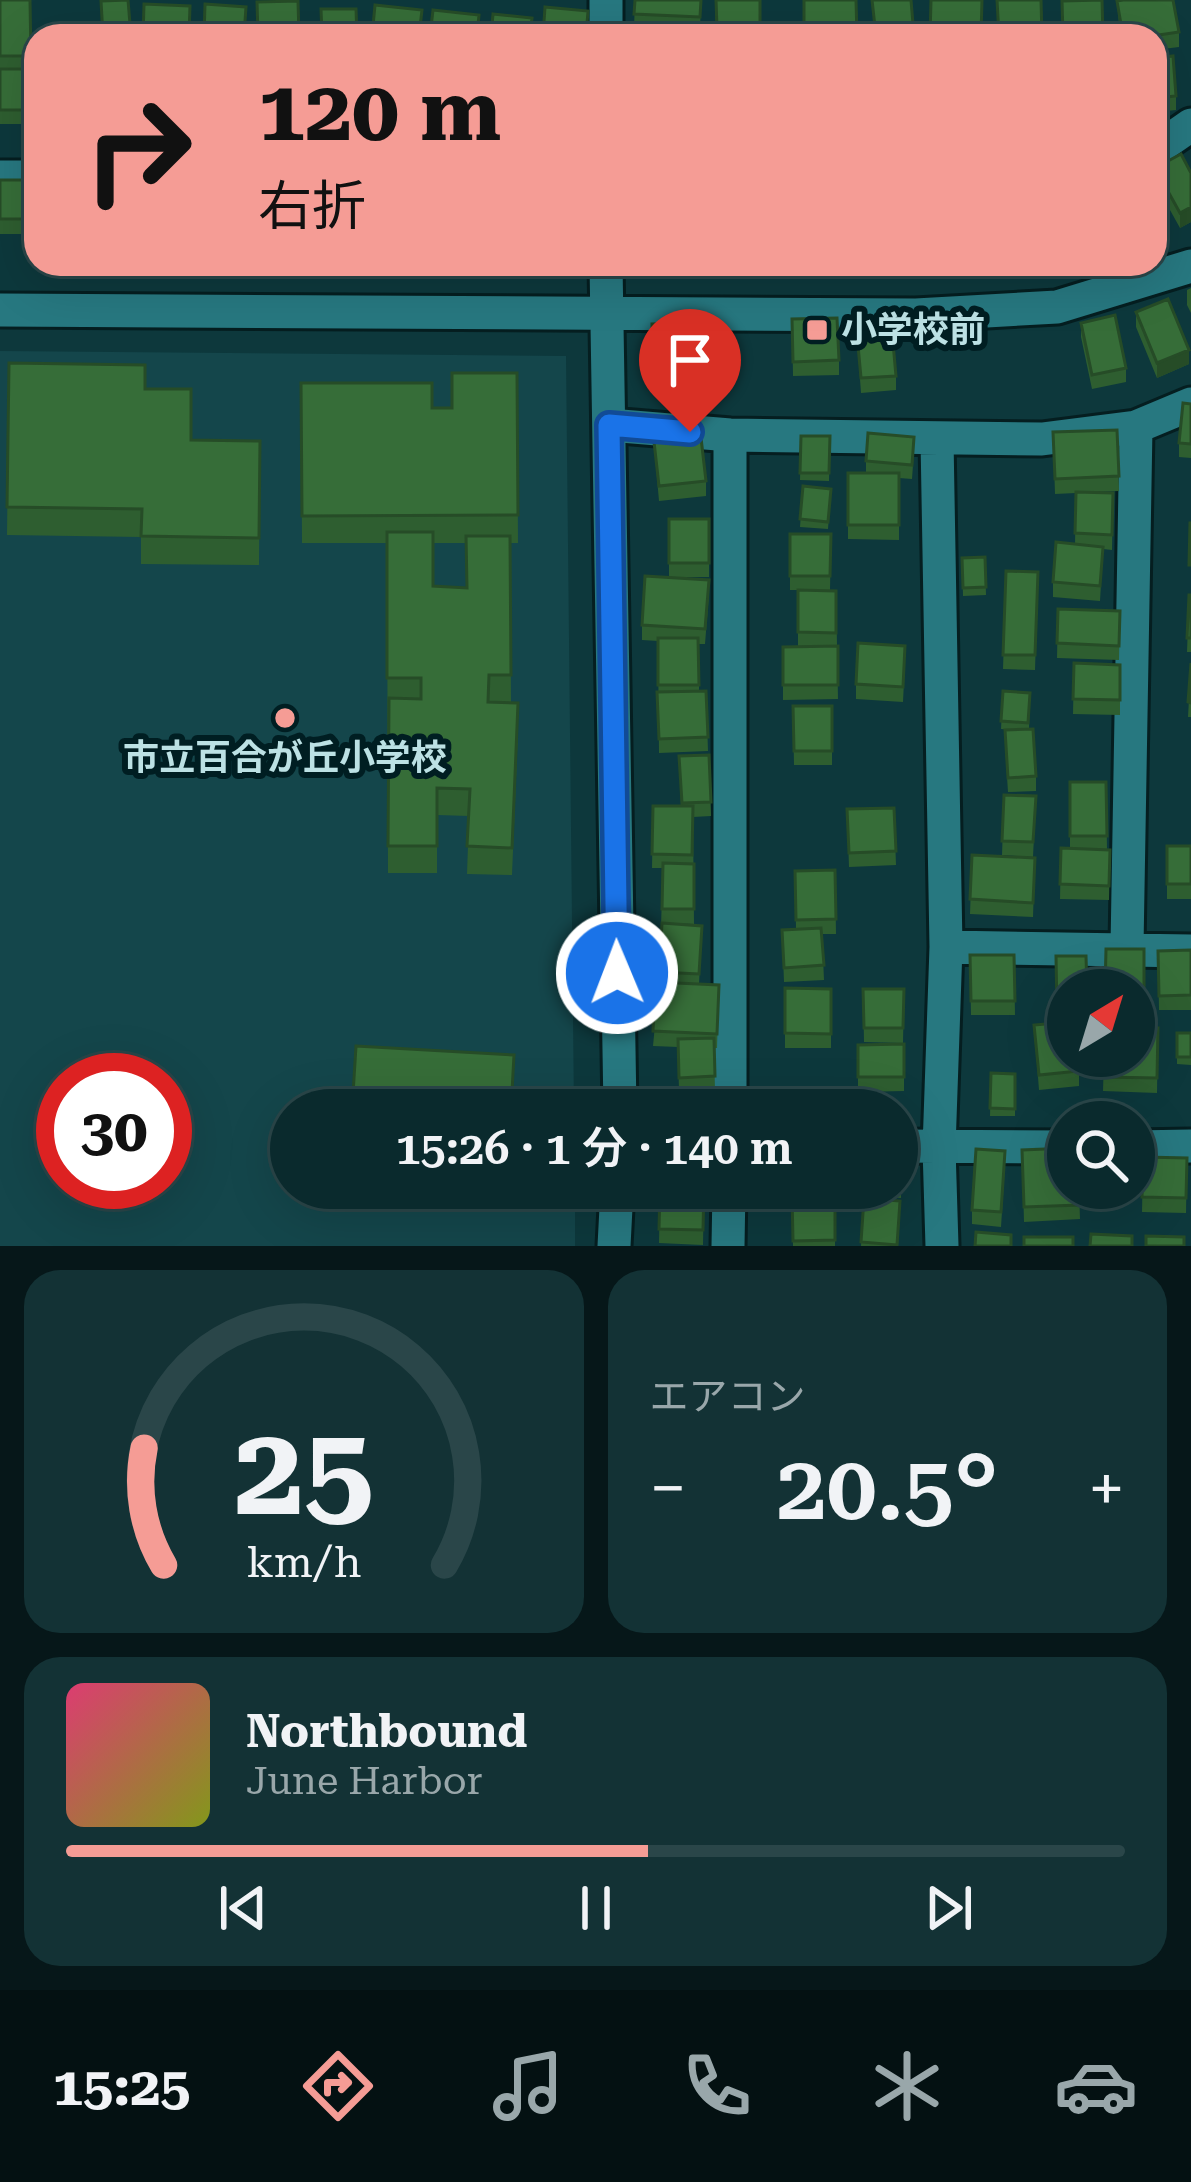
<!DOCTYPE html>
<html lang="ja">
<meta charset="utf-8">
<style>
:root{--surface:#0a2a2d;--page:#133235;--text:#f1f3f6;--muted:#99a7aa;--line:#2a4649;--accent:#f59c95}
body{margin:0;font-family:"Roboto Serif","Noto Sans JP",serif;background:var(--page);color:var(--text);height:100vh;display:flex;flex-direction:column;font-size:45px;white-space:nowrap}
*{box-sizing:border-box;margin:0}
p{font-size:39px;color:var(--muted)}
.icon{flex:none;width:66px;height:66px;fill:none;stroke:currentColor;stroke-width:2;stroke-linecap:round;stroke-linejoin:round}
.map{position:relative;height:1246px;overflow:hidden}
.drawer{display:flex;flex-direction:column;gap:24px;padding:24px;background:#061719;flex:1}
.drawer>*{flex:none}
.guide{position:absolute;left:24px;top:24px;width:1143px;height:252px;border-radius:36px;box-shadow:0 12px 48px #0002,0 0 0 3px var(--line);background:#f59c95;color:#111;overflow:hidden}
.needle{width:78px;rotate:38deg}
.buttons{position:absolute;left:1047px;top:969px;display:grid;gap:24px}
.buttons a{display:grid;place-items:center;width:108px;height:108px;border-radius:50%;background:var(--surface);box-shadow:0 12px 48px #0002,0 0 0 3px var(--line);font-size:60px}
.speed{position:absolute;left:36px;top:1053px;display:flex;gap:24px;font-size:60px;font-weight:700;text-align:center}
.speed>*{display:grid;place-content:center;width:156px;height:156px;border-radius:50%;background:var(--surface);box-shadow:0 12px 48px #0002,0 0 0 3px var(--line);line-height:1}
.speed .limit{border:18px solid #d22;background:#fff;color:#111}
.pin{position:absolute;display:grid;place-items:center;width:102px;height:102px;color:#fff;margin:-123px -51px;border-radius:50% 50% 50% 0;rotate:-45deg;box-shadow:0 0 12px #0007}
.pin .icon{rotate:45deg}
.me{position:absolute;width:132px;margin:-66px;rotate:359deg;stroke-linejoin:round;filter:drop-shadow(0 0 9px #0008)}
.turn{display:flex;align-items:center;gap:42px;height:252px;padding:0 36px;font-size:54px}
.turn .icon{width:156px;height:156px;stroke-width:2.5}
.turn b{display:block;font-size:84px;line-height:102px}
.big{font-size:90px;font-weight:600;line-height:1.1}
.drawer .tile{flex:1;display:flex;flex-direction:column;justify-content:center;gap:18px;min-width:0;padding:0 42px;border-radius:36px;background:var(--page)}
.drawer .dial{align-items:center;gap:0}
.dial svg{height:312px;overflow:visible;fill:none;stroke:var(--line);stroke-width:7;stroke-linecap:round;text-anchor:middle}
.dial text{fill:var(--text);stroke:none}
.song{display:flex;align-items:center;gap:36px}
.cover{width:144px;height:144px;border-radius:18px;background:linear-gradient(135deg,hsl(340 70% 55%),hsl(70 70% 35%))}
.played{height:12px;border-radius:6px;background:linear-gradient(90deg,var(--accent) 55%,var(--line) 55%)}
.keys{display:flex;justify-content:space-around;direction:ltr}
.heat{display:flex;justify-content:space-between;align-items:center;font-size:66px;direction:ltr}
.drawer .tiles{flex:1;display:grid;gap:24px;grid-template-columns:1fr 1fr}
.tile:last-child{grid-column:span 2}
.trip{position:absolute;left:270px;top:1089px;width:648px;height:120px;border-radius:60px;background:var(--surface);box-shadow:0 12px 48px #0002,0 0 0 3px var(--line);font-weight:600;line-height:120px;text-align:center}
.tabs{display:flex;height:192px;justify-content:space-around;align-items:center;background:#041112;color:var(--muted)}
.tabs .icon{width:84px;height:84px}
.tabs .active{color:var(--accent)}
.tabs b{font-size:54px;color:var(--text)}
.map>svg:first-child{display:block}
.built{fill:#14464b;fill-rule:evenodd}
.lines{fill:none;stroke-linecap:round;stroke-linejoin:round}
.minor-casing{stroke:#051e20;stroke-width:39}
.minor{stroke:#277880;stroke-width:33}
.wall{fill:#2e5e30;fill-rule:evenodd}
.shaded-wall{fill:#264c27}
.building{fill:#366d38;stroke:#264c27;stroke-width:3}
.route-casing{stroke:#114b97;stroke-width:30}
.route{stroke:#1a73e8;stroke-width:21}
.poi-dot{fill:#f59c95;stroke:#001e22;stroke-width:4.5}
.labels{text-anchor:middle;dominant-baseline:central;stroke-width:12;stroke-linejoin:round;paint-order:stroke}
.poi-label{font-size:36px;font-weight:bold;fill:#bce1e4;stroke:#001e22;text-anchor:start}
</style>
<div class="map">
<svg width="1191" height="1246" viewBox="0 0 1191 1246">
<rect width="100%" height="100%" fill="#0d383c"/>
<path class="built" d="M0 351 566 356 574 1110H291V1188H575V1246H0ZM63 1080H165V1182H63Z"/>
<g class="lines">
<g class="minor-casing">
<path id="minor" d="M606 36V0
M1155 150 1191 125
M0 177H36
M606 264 620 1110
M0 310 916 315 1057 307 1191 266
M609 425 730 435 1042 439 1136 427 1191 404
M730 435V1110
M937 439 946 947 939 1148 942 1246
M946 947 1191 951
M1127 947 1136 427
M897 1146 1068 1147
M1134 1147 1191 1146
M614 1246 617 1188
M728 1246 729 1188"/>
</g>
<use href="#minor" class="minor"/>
</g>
<path class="wall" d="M0 0H30L33 124H0Z
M635 0H701L700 31 634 28Z
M715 0H760V36H716Z
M1117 1 1179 32V47L1155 50V36H1120Z
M1155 58 1176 96V110L1155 112Z
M1155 168 1191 173V222L1180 228 1155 183Z
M0 180H33V234H0Z
M864 264H912V270L864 267Z
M1191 288V313L1187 305V290Z
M1136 312 1189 364 1157 378 1136 327Z
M792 319 839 360V375L793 376Z
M707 323 708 393 653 394 652 324Z
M1081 323 1126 368V382L1092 389 1081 337Z
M856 324 896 376V390L861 393Z
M9 363 145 389 191 440 260 441 259 565 141 564V537L7 535Z
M517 373 518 543H510L511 702H489L518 731 512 875 467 874 469 816 437 815V873H388L387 543H302L301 383 432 408H452ZM433 543H466L467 588 433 586Z
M1191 404V458L1179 457V443Z
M1117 430 1119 491 1090 492 1113 493 1112 550 1103 549 1100 601 1053 597V582L1075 544 1076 493 1055 494 1053 432Z
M653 433 706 481V496L659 501Z
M801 436H830L829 481 800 480Z
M914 451 912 479 899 478V540L848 539V473H866V461Z
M803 486 831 489 828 529 800 527Z
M669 519H709V577H670L709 594 705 644H699V691H706L708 751 659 753 658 641 642 640V625L669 577Z
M790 534H831L830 591H836L838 699 783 700V647H798V590H790Z
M985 557 986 595 963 596 962 558Z
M1006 571 1038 572 1035 670 1003 669Z
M1189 595H1191V652H1187Z
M1058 609 1120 611 1119 660 1057 658Z
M905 661 903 702 856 699V684Z
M1074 663 1120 665V715L1073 714Z
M1191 663V717H1188Z
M1003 691 1030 693 1029 729 1036 776V791L1008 792 1005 745 1014 730 1001 729Z
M793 706H832V765H794Z
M709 755 711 816 693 817 694 924 663 923 702 926 699 984 719 985 717 1048H714L715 1091 679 1092 678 1047 653 1046 659 982 663 868H652L653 806H681L679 756Z
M1070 782H1106L1107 850H1110L1109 900 1060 899 1061 848 1070 849Z
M1004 795 1036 796 1033 857 1002 855Z
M894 808 896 865 849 867 847 809Z
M1167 846H1191V899H1167Z
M972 855 1035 858 1033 917 970 914Z
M835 870 836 934H822L824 980 784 982 782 930 796 929 795 871Z
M1144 949V1013H1134V990Z
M1191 950V1010H1159L1158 951Z
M970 955H1014L1015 1015H971Z
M1056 956 1068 990V1056L1079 1071V1086L1039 1090 1034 1025 1057 1023Z
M785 988 831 989V1048H785Z
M863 989H904L903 1043 864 1042Z
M1158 1028 1157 1093 1103 1091 1104 1056Z
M1177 1033H1191V1065L1177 1064Z
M904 1044V1091L858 1092V1045Z
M991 1073 1015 1074V1116H990Z
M897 1138H901V1198L864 1197V1188H897Z
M1022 1150 1079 1188 1080 1219 1024 1222Z
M1143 1157 1187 1158 1186 1213 1142 1212Z
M1005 1166 1001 1227 972 1224V1210Z
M660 1188 704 1189 703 1245 659 1243Z
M780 1188H826V1193L780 1191Z
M792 1196H835V1246H793Z
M864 1198 900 1215 898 1246H861Z"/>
<path class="shaded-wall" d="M1191 207V222L1180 228V213Z
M1189 350V364L1157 378V363Z"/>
<path class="building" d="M0 0H30L31 56H0Z
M128 0 131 36H103L101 1Z
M635 0H701L700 17 634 14Z
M716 0H760V27L717 28Z
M804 0H856L857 36H804Z
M872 0H911L914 36H876Z
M931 0H982L981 36H930Z
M997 0H1041L1042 36H999Z
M1102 0 1103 36H1063L1062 1Z
M1123 0H1173L1179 32 1152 36H1123L1117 1Z
M298 1 299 36H258L257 2Z
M144 4 190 6 189 36H143Z
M205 4 246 7 244 36H204Z
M375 5 422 10 419 36H372Z
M545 7 588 11 586 36H543Z
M321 9H356L357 36H322Z
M433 10 479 15 477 36H430Z
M493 14 532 18 530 36H491Z
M647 26 706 35 645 36Z
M1173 56 1176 96 1155 98V58Z
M0 69H33V110H0Z
M1181 154 1191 173V207L1180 213 1155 168Z
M0 180H33V219H0Z
M1168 299 1189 350 1157 363 1136 312Z
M1115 315 1126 368 1092 375 1081 323Z
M837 318 839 360 793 362 792 319Z
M891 320 896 376 861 378 856 324Z
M707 323 708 379H653L652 324Z
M9 363 145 365V389H191V440L260 441 259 538 141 536 142 509 7 507Z
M452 373H517L518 515 302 516 301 383H432V408H452Z
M1183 403 1191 404V444L1179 443Z
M700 429 706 481 659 486 653 433Z
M1117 430 1119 476 1055 479 1053 432Z
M868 433 914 437 912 465 866 461Z
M801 436H830L829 473H800Z
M848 473H899V525H848Z
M803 486 831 489 828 522 800 519Z
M1076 492 1113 493 1112 535 1075 533Z
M669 519H709V563H669Z
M1190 523H1191V565H1189Z
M387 532H433V586L467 588 466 536H510L511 675H489L488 702 518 703 512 848 467 846 470 789 437 788V846H388L389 698 421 699V678H387Z
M790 534H831L830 576H790Z
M1056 542 1103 547 1100 586 1053 582Z
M985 557 986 587 963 588 962 558Z
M1006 571 1038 572 1035 655H1003Z
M645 576 709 580 705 629 642 625Z
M798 590 836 591V633L798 632Z
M1189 595H1191V638H1187Z
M1058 609 1120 611 1119 646 1057 643Z
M658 638H698L699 685H658Z
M858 643 905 646 903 687 856 684Z
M838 646V685H783V647Z
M1074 663 1120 665V700L1073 699Z
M1191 663V703L1188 702Z
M706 691 708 737 659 739 657 692Z
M1003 691 1030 693 1028 723 1001 721Z
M793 706H832V751H794Z
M1033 729 1036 776 1008 778 1005 730Z
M709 755 711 802 682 803 679 756Z
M1070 782H1106L1107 836H1070Z
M1004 795 1036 796 1033 842 1002 841Z
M653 806H693L692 855 652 854Z
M894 808 896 851 849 853 847 809Z
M1167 846H1191V884H1167Z
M1061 848 1110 850 1109 886 1060 884Z
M972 855 1035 858 1033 903 970 899Z
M663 863 694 864V909H662Z
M835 870 836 919 796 920 795 871Z
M662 923 702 926 699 974 659 972Z
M821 928 824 965 784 968 782 930Z
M1106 949H1144V999H1134V990H1105Z
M1191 950V995L1159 996 1158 951Z
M970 955H1014L1015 1001H971Z
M1056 956H1086L1087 990H1068V1011H1057Z
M655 982 719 985 717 1034 653 1031Z
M785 988 831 989V1034L785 1033Z
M863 989H904L903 1028H864Z
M1068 1022V1056H1077L1079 1071 1039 1075 1034 1025Z
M1134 1027 1158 1028 1157 1078 1103 1077 1104 1056H1134Z
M1177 1033H1191V1057H1177Z
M714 1038 715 1076 679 1078 678 1039Z
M904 1044V1077H858V1045Z
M356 1046 514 1055 511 1110H352Z
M991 1073 1015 1074V1109L990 1108Z
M897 1138H901V1183H897Z
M1068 1148V1188H1079L1080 1205 1024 1207 1022 1150Z
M976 1149 1005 1151 1001 1212 972 1210Z
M1143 1157 1187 1158 1186 1198 1142 1197Z
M660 1188 704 1189 703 1230 659 1229Z
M792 1196H835V1240L793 1241Z
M864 1198 900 1201 897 1245 861 1242Z
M976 1232 1011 1235V1246H975Z
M1091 1234 1132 1236V1246H1090Z
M1146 1236 1184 1237V1246H1146Z
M1024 1237H1073V1246H1024Z"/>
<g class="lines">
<g class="route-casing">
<path id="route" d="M617 973 609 425 690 432"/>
</g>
<use href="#route" class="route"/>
</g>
<g class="poi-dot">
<rect x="805" y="318" width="24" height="24" rx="6"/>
<circle cx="285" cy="718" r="12"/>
</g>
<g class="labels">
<g class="poi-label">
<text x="841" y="330">小学校前</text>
<text x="285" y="758" text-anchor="middle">市立百合が丘小学校</text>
</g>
</g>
</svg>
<div class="buttons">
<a><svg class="needle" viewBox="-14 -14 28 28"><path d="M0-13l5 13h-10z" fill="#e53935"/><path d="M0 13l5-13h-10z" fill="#99a7aa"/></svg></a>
<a><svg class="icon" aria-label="search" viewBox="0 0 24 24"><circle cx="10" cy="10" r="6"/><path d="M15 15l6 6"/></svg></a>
</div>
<div class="speed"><div class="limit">30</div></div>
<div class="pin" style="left:690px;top:432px;background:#d93025"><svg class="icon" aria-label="arrive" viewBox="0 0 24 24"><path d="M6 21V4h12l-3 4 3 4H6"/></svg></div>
<svg class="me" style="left:617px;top:973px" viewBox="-20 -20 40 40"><circle r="17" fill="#1a73e8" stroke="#fff" stroke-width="3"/><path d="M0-11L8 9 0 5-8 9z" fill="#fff"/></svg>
<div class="trip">15:26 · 1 分 · 140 m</div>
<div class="guide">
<div class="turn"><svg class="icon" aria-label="right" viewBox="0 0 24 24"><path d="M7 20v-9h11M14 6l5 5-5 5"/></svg><div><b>120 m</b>右折</div></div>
</div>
</div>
<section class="drawer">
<div class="tiles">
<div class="tile dial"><svg viewBox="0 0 100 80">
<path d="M14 69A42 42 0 1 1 86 69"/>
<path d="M14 69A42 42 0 0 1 9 39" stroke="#f59c95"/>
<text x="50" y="56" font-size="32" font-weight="700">25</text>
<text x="50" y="72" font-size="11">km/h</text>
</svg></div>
<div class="tile"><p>エアコン</p>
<div class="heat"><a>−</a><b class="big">20.5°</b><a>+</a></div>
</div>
<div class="tile">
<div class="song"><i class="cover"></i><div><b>Northbound</b><p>June Harbor</p></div></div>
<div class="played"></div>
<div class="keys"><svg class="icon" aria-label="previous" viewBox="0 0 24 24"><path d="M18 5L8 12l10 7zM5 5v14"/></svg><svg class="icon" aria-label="pause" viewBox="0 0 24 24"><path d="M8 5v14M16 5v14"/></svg><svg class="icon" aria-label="next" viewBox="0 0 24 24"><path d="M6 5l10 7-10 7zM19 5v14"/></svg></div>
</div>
</div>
</section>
<nav class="tabs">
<b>15:25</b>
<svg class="icon active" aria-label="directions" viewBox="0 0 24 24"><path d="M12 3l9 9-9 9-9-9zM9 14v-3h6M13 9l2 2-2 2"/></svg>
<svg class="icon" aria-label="music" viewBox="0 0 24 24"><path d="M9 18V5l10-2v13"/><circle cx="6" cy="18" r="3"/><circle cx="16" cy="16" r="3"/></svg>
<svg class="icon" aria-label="phone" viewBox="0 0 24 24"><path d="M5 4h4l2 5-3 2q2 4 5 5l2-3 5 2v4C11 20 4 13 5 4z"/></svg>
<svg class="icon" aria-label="climate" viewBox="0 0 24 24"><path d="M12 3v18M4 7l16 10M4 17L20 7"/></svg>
<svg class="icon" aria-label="car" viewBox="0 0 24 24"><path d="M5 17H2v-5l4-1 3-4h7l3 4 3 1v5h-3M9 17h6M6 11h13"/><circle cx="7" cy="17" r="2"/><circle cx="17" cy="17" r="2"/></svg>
</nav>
